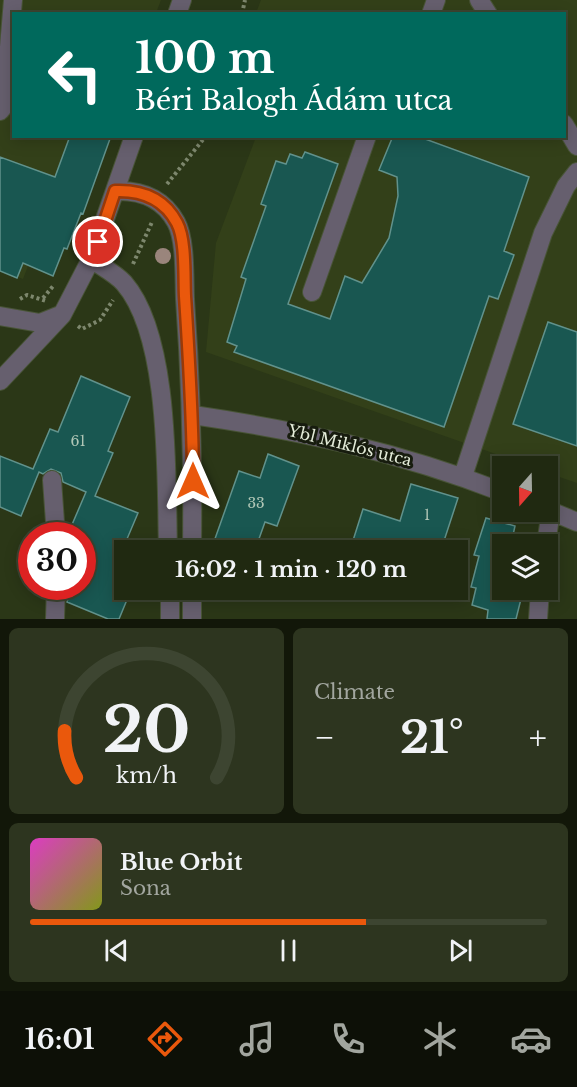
<!DOCTYPE html>
<meta charset="utf-8">
<style>
:root{--surface:#202911;--page:#2d351f;--text:#f1f3f6;--muted:#a2a69f;--line:#3d4531;--accent:#ea580c}
body{margin:0;font-family:"Libre Baskerville",serif;background:var(--page);color:var(--text);height:100vh;display:flex;flex-direction:column;font-size:22px;white-space:nowrap}
*{box-sizing:border-box;margin:0}
p{font-size:20px;color:var(--muted)}
.icon{flex:none;width:33px;height:33px;fill:none;stroke:currentColor;stroke-width:2;stroke-linecap:round;stroke-linejoin:round}
.map{position:relative;height:619px;overflow:hidden}
.panel{display:flex;flex-direction:column;gap:9px;padding:9px;background:#121709;flex:1}
.panel>*{flex:none}
.guide{position:absolute;left:12px;top:12px;width:554px;height:126px;border-radius:0px;box-shadow:0 3px 15px #0003,0 0 0 2px var(--line);background:#00695c;color:#fff;overflow:hidden}
.needle{width:39px;rotate:200deg}
.tools{position:absolute;left:492px;top:456px;display:grid;gap:12px}
.tools a{display:grid;place-items:center;width:66px;height:66px;border-radius:0px;background:var(--surface);box-shadow:0 3px 15px #0003,0 0 0 2px var(--line);font-size:30px}
.speed{position:absolute;left:18px;top:522px;display:flex;gap:12px;font-size:30px;font-weight:700;text-align:center}
.speed>*{display:grid;place-content:center;width:78px;height:78px;border-radius:50%;background:var(--surface);box-shadow:0 3px 15px #0003,0 0 0 2px var(--line);line-height:1}
.speed .limit{border:9px solid #d22;background:#fff;color:#111}
.pin{position:absolute;display:grid;place-items:center;width:51px;height:51px;color:#fff;margin:-26px;border:3px solid #fff;border-radius:50%;box-shadow:0 2px 6px #0007}
.me{position:absolute;width:66px;margin:-33px;rotate:0deg;stroke-linejoin:round;filter:drop-shadow(0 0 4px #0008)}
.turn{display:flex;align-items:center;gap:21px;height:126px;padding:0 24px;font-size:27px}
.turn .icon{width:78px;height:78px;stroke-width:2.5}
.turn b{display:block;font-size:42px;line-height:51px}
.big{font-size:45px;font-weight:700;line-height:1.1}
.panel .tile{flex:1;display:flex;flex-direction:column;justify-content:center;gap:9px;min-width:0;padding:0 21px;border-radius:9px;background:var(--page)}
.panel .dial{align-items:center;gap:0}
.dial svg{height:156px;overflow:visible;fill:none;stroke:var(--line);stroke-width:7;stroke-linecap:round;text-anchor:middle}
.dial text{fill:var(--text);stroke:none}
.song{display:flex;align-items:center;gap:18px}
.cover{width:72px;height:72px;border-radius:9px;background:linear-gradient(135deg,hsl(310 70% 55%),hsl(70 70% 35%))}
.played{height:6px;border-radius:3px;background:linear-gradient(90deg,var(--accent) 65%,var(--line) 65%)}
.keys{display:flex;justify-content:space-around;direction:ltr}
.heat{display:flex;justify-content:space-between;align-items:center;font-size:33px;direction:ltr}
.panel .tiles{flex:1;display:grid;gap:9px;grid-template-columns:1fr 1fr}
.tile:last-child{grid-column:span 2}
.trip{position:absolute;left:114px;top:540px;width:354px;height:60px;border-radius:0px;background:var(--surface);box-shadow:0 3px 15px #0003,0 0 0 2px var(--line);font-weight:700;line-height:60px;text-align:center}
.dock{display:flex;height:96px;justify-content:space-around;align-items:center;background:#0d1007;color:var(--muted)}
.dock .icon{width:42px;height:42px}
.dock .on{color:var(--accent)}
.dock b{font-size:27px;color:var(--text)}
.map>svg:first-child{display:block}
.built{fill:#334019}
.building{fill:#195751;stroke:#61928c;stroke-width:1.5}
.lines{fill:none;stroke-linecap:round;stroke-linejoin:round}
.minor-casing{stroke:#485436;stroke-width:20}
.path{stroke:#7d876d;stroke-width:4;stroke-dasharray:3 3;stroke-linecap:butt}
.minor{stroke:#665f6e;stroke-width:18}
.tree{fill:#9a857c}
.route-casing{stroke:#983908;stroke-width:15}
.route{stroke:#ea580c;stroke-width:10}
.labels{text-anchor:middle;dominant-baseline:central;stroke-width:6;stroke-linejoin:round;paint-order:stroke}
.number-label{font-size:14px;fill:#b0c6b6}
.street-label{font-size:16px;fill:#e3ebd8;stroke:#171c0e}
</style>
<div class="map">
<svg width="577" height="619" viewBox="0 0 577 619">
<rect width="100%" height="100%" fill="#2b3717"/>
<path class="built" d="M0 0H161L156 13 14 14V136L111 137 83 214 52 203 23 279 0 270Z
M261 0H577V483L548 473V466H530L206 352 216 243 256 137 564 136V14L256 13Z"/>
<path class="building" d="M70 136H111L83 214 81 213 67 249 64 248 53 276 23 263 17 278 0 271V157L55 177Z
M393 136H417L529 177 504 251 514 255 498 299 489 296 444 427 234 352 237 346 227 342 246 279 241 277 266 206 261 204 276 161 286 164 290 154 302 158 305 152 338 164 288 304 330 319 345 276 362 283 389 238 398 196 397 177 379 170Z
M548 322 577 332V446L513 424Z
M81 376 130 397 108 451 113 453 95 496 138 513 113 572 124 577V590H131L119 619H108L67 602 72 586H82V560L90 543 82 540V536L68 534 86 492 63 482 61 473 51 469 43 474 39 472 21 516 0 507V456L33 469 50 429 58 432Z
M268 454 299 466 277 526 265 522 255 550H211L239 471 260 478Z
M411 484 458 498 441 550H350L363 509 400 521Z
M486 518 515 526 511 544H502V590H512L511 596 521 599 516 619H487L488 610 472 605 476 588 471 587 479 556 474 555Z"/>
<g class="lines">
<g class="minor-casing">
<path id="minor" d="M479 0 488 14
M177 14 182 0
M431 14 436 0
M0 111 4 106 13 0
M564 124 577 146
M115 191C141 190 163 198 176 222 186 240 184 279 185 299 191 383 193 466 192 550
M91 259C101 266 116 274 124 283 171 337 166 481 168 550
M312 292 367 136
M0 316 40 323 60 315
M0 381 62 315 91 259 134 136
M193 415C302 431 399 452 502 492
M463 476 543 233 566 186 577 172
M52 480 56 536
M548 510 577 522
M546 544 551 511
M170 590V619
M55 619 56 586
M192 619V590
M538 619 540 590"/>
</g>
<path class="path" d="M242 14 245 0
M167 184 206 136
M133 264 152 222
M43 298 54 285
M20 299 27 295 46 301
M78 326 82 329 100 320 113 300"/>
<use href="#minor" class="minor"/>
</g>
<circle class="tree" cx="163" cy="256" r="8"/>
<g class="lines">
<g class="route-casing">
<path id="route" d="M98 242 115 191C141 190 164 198 177 223 186 240 184 276 185 296 189 358 193 419 193 481"/>
</g>
<use href="#route" class="route"/>
</g>
<g class="labels">
<g class="number-label">
<text x="78" y="441">61</text>
<text x="256" y="503">33</text>
<text x="427" y="515">1</text>
</g>
<g class="street-label">
<text transform="translate(350 445) rotate(14)">Ybl Miklós utca</text>
</g>
</g>
</svg>
<div class="tools">
<a><svg class="needle" viewBox="-14 -14 28 28"><path d="M0-13l5 13h-10z" fill="#e53935"/><path d="M0 13l5-13h-10z" fill="#a2a69f"/></svg></a>
<a><svg class="icon" aria-label="layers" viewBox="0 0 24 24"><path d="M12 4l9 5-9 5-9-5zM3 14l9 5 9-5"/></svg></a>
</div>
<div class="speed"><div class="limit">30</div></div>
<div class="pin" style="left:98px;top:242px;background:#d93025"><svg class="icon" aria-label="arrive" viewBox="0 0 24 24"><path d="M6 21V4h12l-3 4 3 4H6"/></svg></div>
<svg class="me" style="left:193px;top:481px" viewBox="-20 -20 40 40"><path d="M0-17L14 15 0 8-14 15z" fill="#ea580c" stroke="#fff" stroke-width="4"/></svg>
<div class="trip">16:02 · 1 min · 120 m</div>
<div class="guide">
<div class="turn"><svg class="icon" aria-label="left" viewBox="0 0 24 24"><path d="M17 20v-9H6M10 6l-5 5 5 5"/></svg><div><b>100 m</b>Béri Balogh Ádám utca</div></div>
</div>
</div>
<section class="panel">
<div class="tiles">
<div class="tile dial"><svg viewBox="0 0 100 80">
<path d="M14 69A42 42 0 1 1 86 69"/>
<path d="M14 69A42 42 0 0 1 8 45" stroke="#ea580c"/>
<text x="50" y="56" font-size="32" font-weight="700">20</text>
<text x="50" y="72" font-size="11">km/h</text>
</svg></div>
<div class="tile"><p>Climate</p>
<div class="heat"><a>−</a><b class="big">21°</b><a>+</a></div>
</div>
<div class="tile">
<div class="song"><i class="cover"></i><div><b>Blue Orbit</b><p>Sona</p></div></div>
<div class="played"></div>
<div class="keys"><svg class="icon" aria-label="previous" viewBox="0 0 24 24"><path d="M18 5L8 12l10 7zM5 5v14"/></svg><svg class="icon" aria-label="pause" viewBox="0 0 24 24"><path d="M8 5v14M16 5v14"/></svg><svg class="icon" aria-label="next" viewBox="0 0 24 24"><path d="M6 5l10 7-10 7zM19 5v14"/></svg></div>
</div>
</div>
</section>
<nav class="dock">
<b>16:01</b>
<svg class="icon on" aria-label="directions" viewBox="0 0 24 24"><path d="M12 3l9 9-9 9-9-9zM9 14v-3h6M13 9l2 2-2 2"/></svg>
<svg class="icon" aria-label="music" viewBox="0 0 24 24"><path d="M9 18V5l10-2v13"/><circle cx="6" cy="18" r="3"/><circle cx="16" cy="16" r="3"/></svg>
<svg class="icon" aria-label="phone" viewBox="0 0 24 24"><path d="M5 4h4l2 5-3 2q2 4 5 5l2-3 5 2v4C11 20 4 13 5 4z"/></svg>
<svg class="icon" aria-label="climate" viewBox="0 0 24 24"><path d="M12 3v18M4 7l16 10M4 17L20 7"/></svg>
<svg class="icon" aria-label="car" viewBox="0 0 24 24"><path d="M5 17H2v-5l4-1 3-4h7l3 4 3 1v5h-3M9 17h6M6 11h13"/><circle cx="7" cy="17" r="2"/><circle cx="17" cy="17" r="2"/></svg>
</nav>
